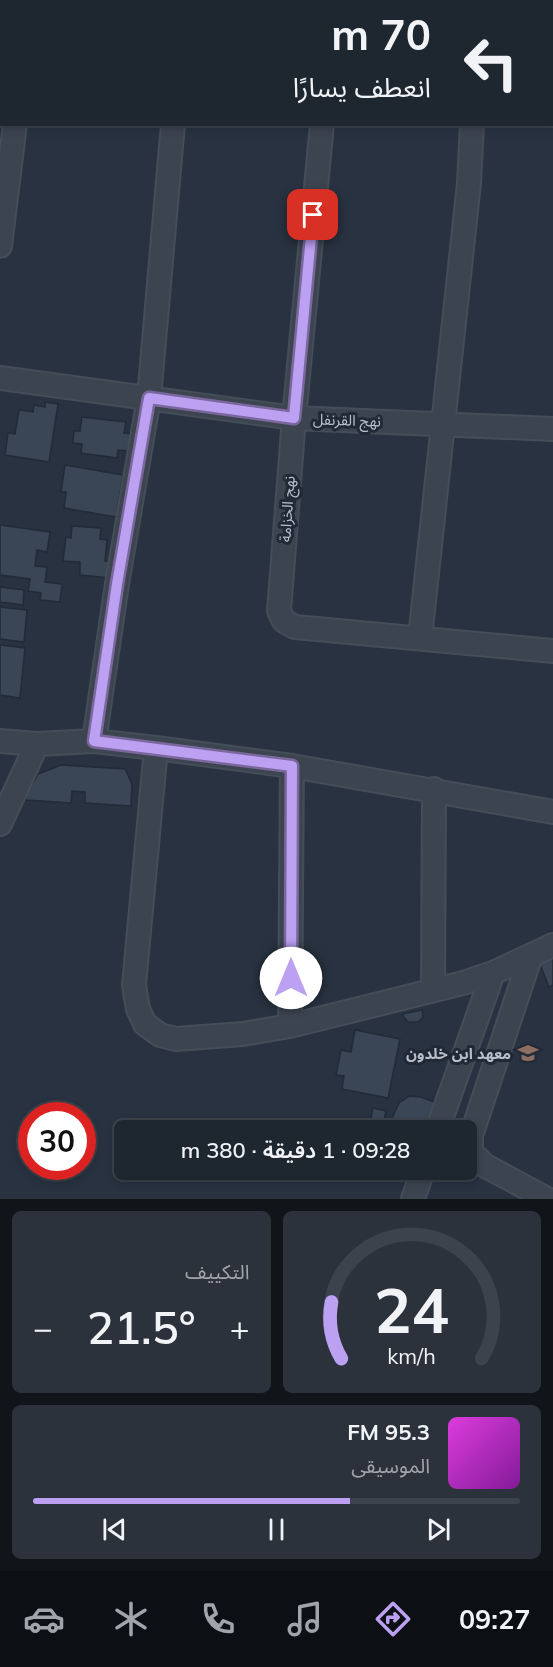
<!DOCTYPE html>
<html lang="ar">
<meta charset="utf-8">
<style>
:root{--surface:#1e2630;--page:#2b323c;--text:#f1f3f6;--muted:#a1a5ab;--line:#3c434c;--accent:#bca0f2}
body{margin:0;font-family:Mulish,"Noto Sans Arabic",sans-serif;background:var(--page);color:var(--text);direction:rtl;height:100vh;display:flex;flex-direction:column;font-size:22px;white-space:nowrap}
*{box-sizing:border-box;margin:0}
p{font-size:20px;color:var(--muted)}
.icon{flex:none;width:33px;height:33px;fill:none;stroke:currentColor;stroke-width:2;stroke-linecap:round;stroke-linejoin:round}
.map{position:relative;height:1199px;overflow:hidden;direction:ltr}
.panel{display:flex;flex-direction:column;gap:12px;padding:12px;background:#10151a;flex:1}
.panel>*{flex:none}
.top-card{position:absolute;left:0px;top:0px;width:554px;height:126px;box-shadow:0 3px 9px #0003,0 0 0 2px var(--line);direction:rtl;background:#1e2630;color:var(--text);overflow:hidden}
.speed{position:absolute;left:18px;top:1102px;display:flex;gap:12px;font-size:30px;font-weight:700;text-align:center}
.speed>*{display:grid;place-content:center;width:78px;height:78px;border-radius:50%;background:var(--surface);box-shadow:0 3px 9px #0003,0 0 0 2px var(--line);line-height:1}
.speed .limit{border:9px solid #d22;background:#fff;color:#111}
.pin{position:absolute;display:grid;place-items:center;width:51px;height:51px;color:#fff;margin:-26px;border-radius:12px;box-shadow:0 3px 9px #0006}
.me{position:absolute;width:66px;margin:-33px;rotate:0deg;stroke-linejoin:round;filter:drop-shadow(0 0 4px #0008)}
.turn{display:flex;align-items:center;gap:21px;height:126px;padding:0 24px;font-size:27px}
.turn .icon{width:78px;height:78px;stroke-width:2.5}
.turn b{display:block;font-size:42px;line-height:51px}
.big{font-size:45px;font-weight:600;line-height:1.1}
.panel .card{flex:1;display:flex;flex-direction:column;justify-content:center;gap:9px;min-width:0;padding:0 21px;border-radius:9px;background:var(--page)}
.panel .dial{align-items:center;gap:0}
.dial svg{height:156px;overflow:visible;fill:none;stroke:var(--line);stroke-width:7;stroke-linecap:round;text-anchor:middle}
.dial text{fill:var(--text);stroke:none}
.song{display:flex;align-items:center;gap:18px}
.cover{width:72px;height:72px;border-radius:9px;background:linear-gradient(135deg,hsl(300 70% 55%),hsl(290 70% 35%))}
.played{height:6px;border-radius:3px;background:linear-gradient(90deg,var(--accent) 65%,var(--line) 65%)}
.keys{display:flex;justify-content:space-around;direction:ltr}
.heat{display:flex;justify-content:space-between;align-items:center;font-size:33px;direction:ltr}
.panel .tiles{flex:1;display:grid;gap:12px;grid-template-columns:1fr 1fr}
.card:last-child{grid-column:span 2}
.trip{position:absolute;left:114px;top:1120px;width:363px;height:60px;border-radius:9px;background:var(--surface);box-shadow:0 3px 9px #0003,0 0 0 2px var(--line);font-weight:600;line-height:60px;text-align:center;direction:rtl}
.dock{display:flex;height:96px;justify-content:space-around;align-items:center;background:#0c0f13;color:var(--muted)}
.dock .icon{width:42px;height:42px}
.dock .on{color:var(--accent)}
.dock b{font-size:27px;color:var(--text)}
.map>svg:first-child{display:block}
.building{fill:#3a4656;stroke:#222b37;stroke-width:1.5}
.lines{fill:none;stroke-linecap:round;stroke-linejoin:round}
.minor-casing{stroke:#454d59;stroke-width:26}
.minor{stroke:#3c4450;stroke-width:22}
.route-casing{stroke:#7a689d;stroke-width:15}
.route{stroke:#bca0f2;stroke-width:10}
.labels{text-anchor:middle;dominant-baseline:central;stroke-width:6;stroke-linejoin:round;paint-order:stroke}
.street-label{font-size:15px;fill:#b8bfca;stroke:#202935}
.poi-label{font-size:15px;font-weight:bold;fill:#b8bfca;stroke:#202935;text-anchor:end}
</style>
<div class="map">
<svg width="553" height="1199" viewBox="0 0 553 1199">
<rect width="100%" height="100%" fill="#283240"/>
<path class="building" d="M45 402 58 404 49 462 5 455 8 433 15 434 19 410 33 412 34 405 45 407Z
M82 417 126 422 124 433 132 434 130 451 118 450 117 458 81 453 82 444 73 443 74 431H80Z
M65 465 123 475 116 517 64 508 66 492H61Z
M0 525 50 532 47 552 37 550 35 566 47 567 45 582 62 584 60 602 40 600 41 593 28 591 30 579 0 575Z
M72 526 101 528 100 539 107 540 105 561 113 562 111 578 80 575V562L63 561 66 537 71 538Z
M0 587 24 590 23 605 0 602Z
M0 607 27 610 24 642 0 639Z
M0 645 25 648 20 698 0 695Z
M61 765 125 769 132 784 131 806 85 803V792L72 791 71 803 26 800V794L38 774Z
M553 957V985L549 987 539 962Z
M422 1010 423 1017 418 1022H408L403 1016V1014Z
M355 1030 400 1039 388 1098 342 1089 344 1076 336 1075 341 1050 351 1052Z
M409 1096 421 1097 445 1106 435 1131H398L388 1127 399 1103Z
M373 1108 386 1111 383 1125 370 1122Z"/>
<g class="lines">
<g class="minor-casing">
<path id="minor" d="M28 2 29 0
M180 2V0
M333 2V0
M480 2V0
M322 124 294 418 279 611 284 621 295 627 553 651
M0 246 15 124
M0 378 294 418 553 429
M420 638 469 183 472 124
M0 741 37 744 94 741 156 748 292 766 553 812
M94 741 117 584 149 398 173 124
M156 748 134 985 138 1009 145 1024 160 1035 176 1039 243 1034 290 1026 463 983 493 973 553 945
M0 824 37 744
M531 955 471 1136V1152L484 1165 547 1199
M433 990 434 789
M290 1026 292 766
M437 1131 493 973
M413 1199 423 1170"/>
</g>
<use href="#minor" class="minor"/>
</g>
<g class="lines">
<g class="route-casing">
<path id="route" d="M291 978 292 766 94 741 117 584 149 398 294 418 313 215"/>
</g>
<use href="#route" class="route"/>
</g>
<defs>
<g id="school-bare" transform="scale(1.62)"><path d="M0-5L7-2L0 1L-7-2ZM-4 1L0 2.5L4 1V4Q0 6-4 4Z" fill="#8d6e63" stroke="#202935" stroke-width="2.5" paint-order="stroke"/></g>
</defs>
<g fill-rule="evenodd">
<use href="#school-bare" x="528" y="1053"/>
</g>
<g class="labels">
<g class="street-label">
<text transform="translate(347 420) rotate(2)">نهج القرنفل</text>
<text transform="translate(287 509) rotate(-86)">نهج الخزامة</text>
</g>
<g class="poi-label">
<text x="511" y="1053">معهد ابن خلدون</text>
</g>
</g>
</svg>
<div class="speed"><div class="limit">30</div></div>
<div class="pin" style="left:313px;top:215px;background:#d93025"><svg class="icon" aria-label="arrive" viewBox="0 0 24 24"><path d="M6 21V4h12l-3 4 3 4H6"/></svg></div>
<svg class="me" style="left:291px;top:978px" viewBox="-20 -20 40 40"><circle r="19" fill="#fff"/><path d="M0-13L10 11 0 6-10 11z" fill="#bca0f2"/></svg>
<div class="trip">09:28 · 1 دقيقة · 380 m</div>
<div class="top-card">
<div class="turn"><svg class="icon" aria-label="left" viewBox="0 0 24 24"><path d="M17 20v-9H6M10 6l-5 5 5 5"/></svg><div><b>70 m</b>انعطف يسارًا</div></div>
</div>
</div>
<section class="panel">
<div class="tiles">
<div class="card dial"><svg viewBox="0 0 100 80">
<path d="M14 69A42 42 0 1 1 86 69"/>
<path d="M14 69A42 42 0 0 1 9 40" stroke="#bca0f2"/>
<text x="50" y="56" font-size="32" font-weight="700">24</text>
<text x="50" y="72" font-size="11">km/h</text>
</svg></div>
<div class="card"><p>التكييف</p>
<div class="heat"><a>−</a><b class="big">21.5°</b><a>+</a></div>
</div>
<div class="card">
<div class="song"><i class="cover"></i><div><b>95.3 FM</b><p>الموسيقى</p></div></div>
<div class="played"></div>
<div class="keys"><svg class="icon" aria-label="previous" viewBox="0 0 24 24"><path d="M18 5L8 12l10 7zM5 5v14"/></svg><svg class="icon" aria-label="pause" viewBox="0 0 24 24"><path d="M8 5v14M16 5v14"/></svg><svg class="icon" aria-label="next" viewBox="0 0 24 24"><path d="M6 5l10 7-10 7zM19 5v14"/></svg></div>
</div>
</div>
</section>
<nav class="dock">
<b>09:27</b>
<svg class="icon on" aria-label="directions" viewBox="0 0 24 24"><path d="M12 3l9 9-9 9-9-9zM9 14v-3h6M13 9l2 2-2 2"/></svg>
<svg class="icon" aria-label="music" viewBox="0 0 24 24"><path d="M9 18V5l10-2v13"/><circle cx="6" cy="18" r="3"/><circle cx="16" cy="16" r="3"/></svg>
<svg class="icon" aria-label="phone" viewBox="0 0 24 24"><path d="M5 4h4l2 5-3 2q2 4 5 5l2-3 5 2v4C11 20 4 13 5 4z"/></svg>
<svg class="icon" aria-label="climate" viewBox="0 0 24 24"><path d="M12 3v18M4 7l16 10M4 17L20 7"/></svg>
<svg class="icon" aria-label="car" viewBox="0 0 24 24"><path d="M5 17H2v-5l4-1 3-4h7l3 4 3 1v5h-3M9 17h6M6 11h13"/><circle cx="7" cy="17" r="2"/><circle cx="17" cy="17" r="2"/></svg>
</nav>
